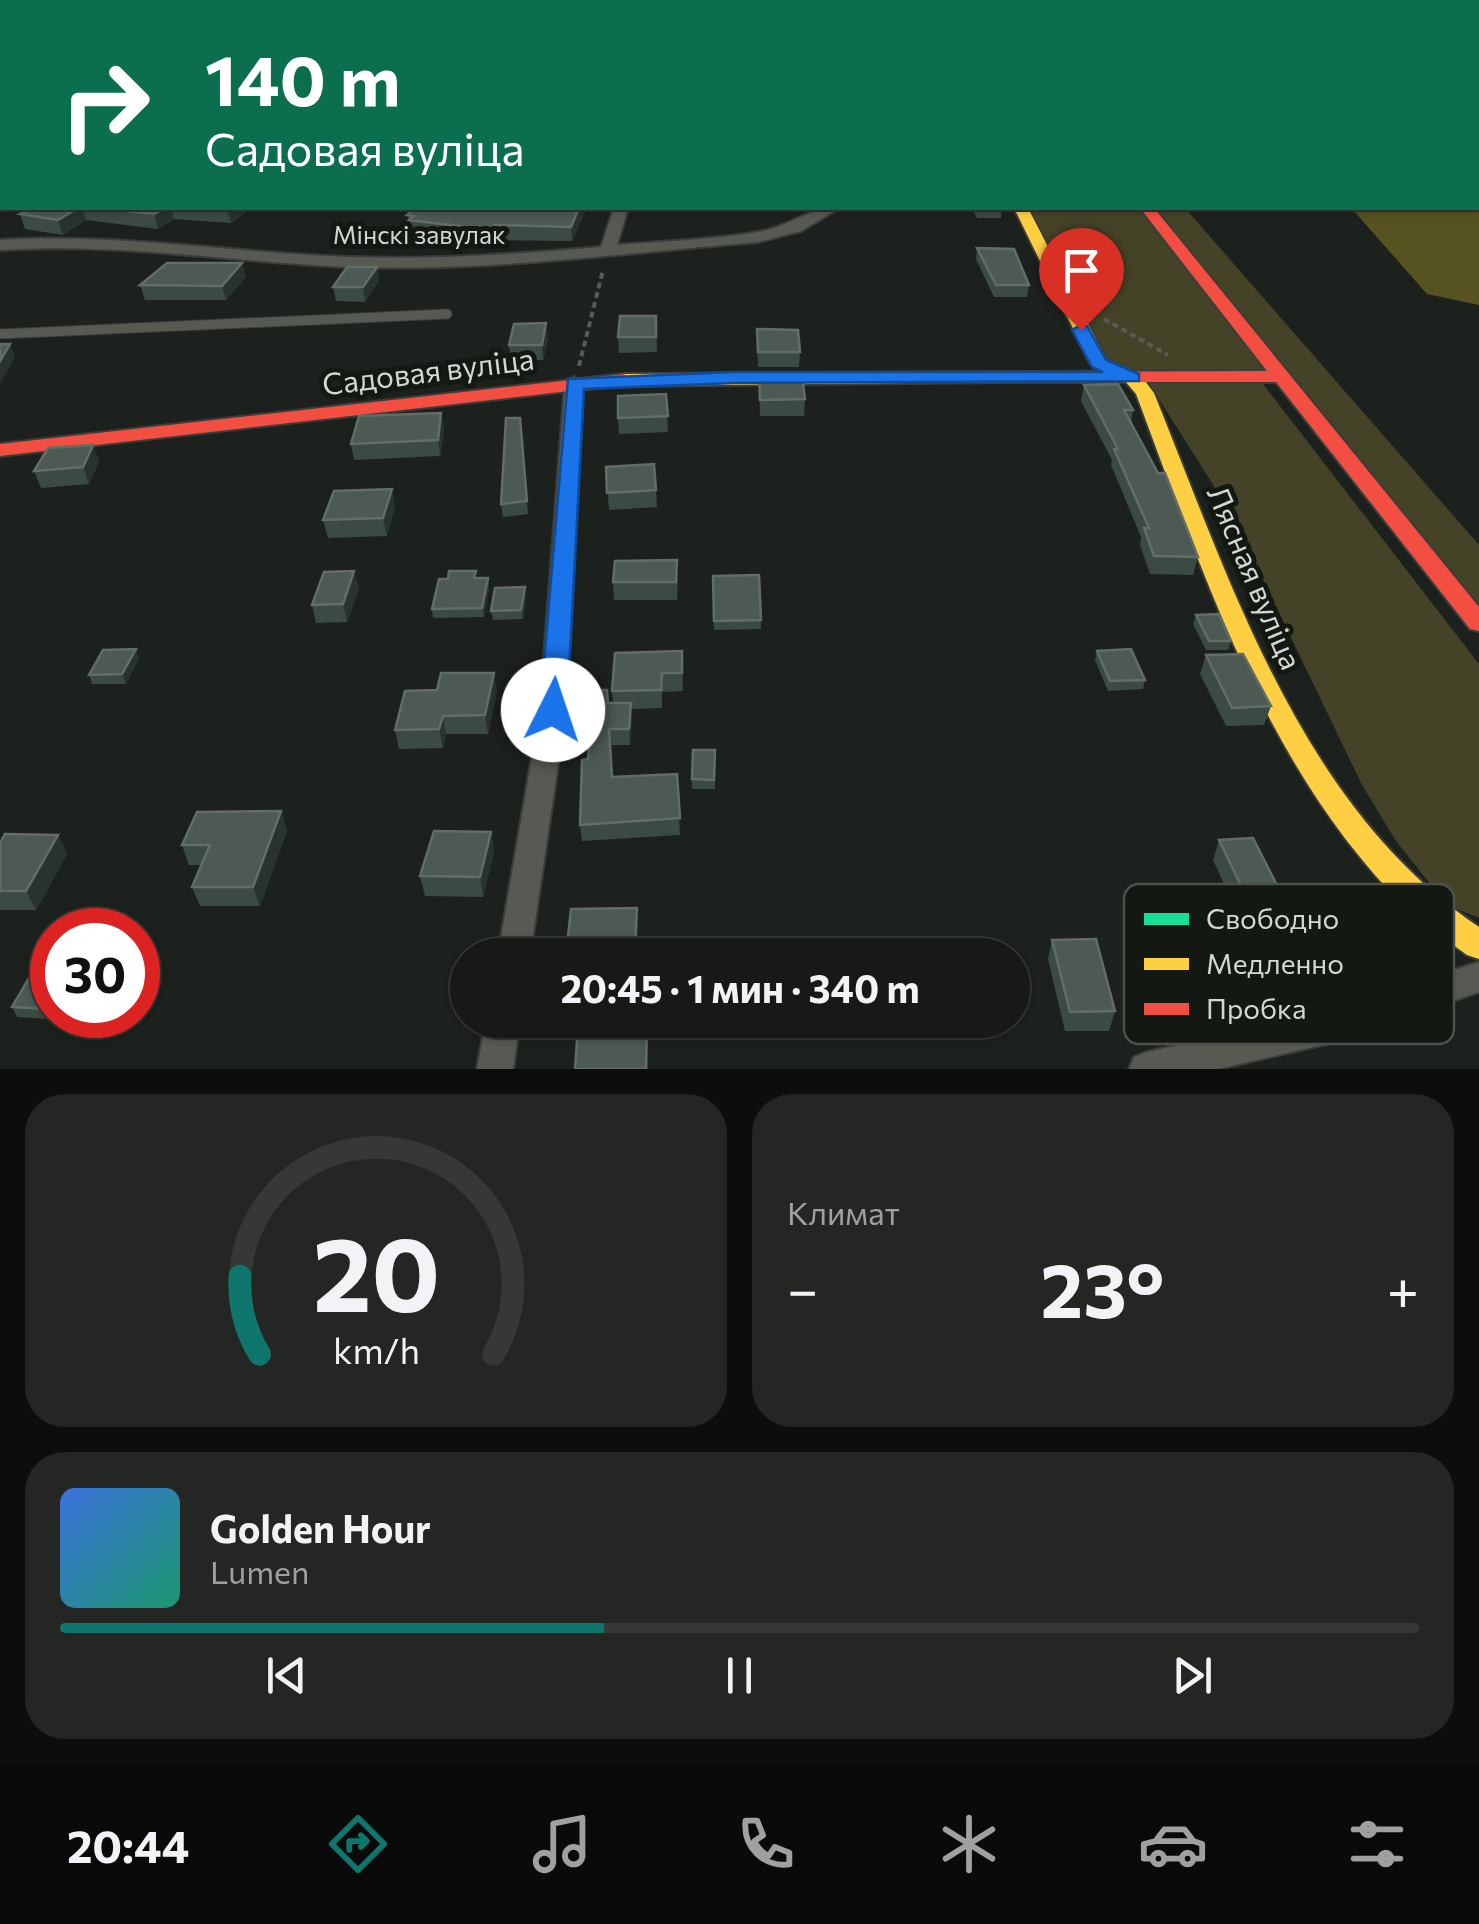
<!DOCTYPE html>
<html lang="ru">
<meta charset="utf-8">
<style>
:root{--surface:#161916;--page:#232623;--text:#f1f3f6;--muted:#9ea0a1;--line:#353835;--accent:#0f766e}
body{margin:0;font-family:Commissioner,sans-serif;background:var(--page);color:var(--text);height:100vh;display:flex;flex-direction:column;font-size:38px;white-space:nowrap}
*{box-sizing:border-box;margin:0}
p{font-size:32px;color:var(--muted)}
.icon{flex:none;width:55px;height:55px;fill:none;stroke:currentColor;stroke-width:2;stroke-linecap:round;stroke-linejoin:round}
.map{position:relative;height:1069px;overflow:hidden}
.details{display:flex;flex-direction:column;gap:25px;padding:25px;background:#0c0e0c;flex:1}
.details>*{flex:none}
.banner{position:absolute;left:0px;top:0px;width:1480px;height:210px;box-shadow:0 2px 8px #0004,0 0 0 2px var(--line);background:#0b6e4f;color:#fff;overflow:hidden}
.speed{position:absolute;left:30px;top:908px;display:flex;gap:20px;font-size:50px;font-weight:700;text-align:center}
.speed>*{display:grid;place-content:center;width:130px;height:130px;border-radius:50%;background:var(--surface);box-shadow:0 2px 8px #0004,0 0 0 2px var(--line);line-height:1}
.speed .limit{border:15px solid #d22;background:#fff;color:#111}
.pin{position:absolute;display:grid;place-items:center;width:85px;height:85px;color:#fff;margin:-102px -42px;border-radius:50% 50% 50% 0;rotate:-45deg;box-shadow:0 0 10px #0007}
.pin .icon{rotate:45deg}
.me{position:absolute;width:110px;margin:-55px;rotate:4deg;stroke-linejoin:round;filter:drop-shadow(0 0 8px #0008)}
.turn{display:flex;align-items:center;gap:35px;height:210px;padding:0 40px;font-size:45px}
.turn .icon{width:130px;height:130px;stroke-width:2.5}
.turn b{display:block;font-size:70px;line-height:85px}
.big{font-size:75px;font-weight:700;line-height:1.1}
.details .card{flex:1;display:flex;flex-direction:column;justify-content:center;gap:15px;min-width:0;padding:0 35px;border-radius:40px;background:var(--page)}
.details .dial{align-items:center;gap:0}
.dial svg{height:260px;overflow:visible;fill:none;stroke:var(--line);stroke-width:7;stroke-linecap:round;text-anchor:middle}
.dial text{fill:var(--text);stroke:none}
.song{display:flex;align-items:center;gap:30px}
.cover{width:120px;height:120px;border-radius:15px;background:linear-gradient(135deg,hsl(220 70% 55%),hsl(160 70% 35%))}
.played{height:10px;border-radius:5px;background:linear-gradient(90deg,var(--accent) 40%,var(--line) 40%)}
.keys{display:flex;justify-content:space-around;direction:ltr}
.heat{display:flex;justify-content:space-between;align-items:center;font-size:55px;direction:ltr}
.details .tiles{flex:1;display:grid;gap:25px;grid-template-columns:1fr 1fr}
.card:last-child{grid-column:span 2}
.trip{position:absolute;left:450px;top:938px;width:580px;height:100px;border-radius:50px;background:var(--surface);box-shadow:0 2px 8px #0004,0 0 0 2px var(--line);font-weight:700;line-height:100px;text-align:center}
.dock{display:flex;height:160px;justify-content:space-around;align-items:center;background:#090a09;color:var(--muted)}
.dock .icon{width:70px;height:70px}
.dock .active{color:var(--accent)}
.dock b{font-size:45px;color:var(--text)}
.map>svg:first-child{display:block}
.green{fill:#454327}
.forest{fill:#575320}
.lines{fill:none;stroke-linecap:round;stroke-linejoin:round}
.lane-far1-casing{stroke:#3b3d3b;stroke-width:6}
.lane-casing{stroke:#3b3d3b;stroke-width:11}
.street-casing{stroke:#3b3d3b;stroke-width:4}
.fast-casing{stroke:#3b3d3b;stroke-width:4}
.slow-casing{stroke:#3b3d3b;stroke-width:4}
.jam-casing{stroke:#3b3d3b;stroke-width:4}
.path{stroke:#585b56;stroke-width:4;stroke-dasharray:6 4;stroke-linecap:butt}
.lane-far1{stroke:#575a53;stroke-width:5}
.lane{stroke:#575a53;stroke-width:9}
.street{fill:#575a53;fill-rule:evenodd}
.fast{fill:#16e098;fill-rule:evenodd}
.slow{fill:#ffcf43;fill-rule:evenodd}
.jam{fill:#f24e42;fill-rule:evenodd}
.wall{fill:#3c4a44}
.shaded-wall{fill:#29332e}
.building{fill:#4d5953;stroke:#626d67;stroke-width:2.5}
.route{fill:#1a73e8;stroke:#114b97;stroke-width:2.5}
.labels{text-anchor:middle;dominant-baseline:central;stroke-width:10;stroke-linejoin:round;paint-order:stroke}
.far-street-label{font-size:25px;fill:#d3d7d3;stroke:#131813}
.street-label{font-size:30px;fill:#d3d7d3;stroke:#131813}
.key{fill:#131813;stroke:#4d514d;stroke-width:2.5}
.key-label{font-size:28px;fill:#d3d7d3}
</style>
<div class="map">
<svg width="1479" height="1069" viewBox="0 0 1479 1069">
<rect width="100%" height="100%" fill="#1d211d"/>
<path class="green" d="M1021 208H1185L1479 545V623L1284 376 1242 379 1263 384 1479 664V918L1447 905 1396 841 1362 785 1231 513 1145 377 1099 363Z"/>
<path class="forest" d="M1479 93V305L1427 294 1353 210 1346 208H1478Z"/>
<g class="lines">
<g class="lane-far1-casing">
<path id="lane-far1" d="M240 0 277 2"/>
</g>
<g class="lane-casing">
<path id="lane" d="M0 334 447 314"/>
</g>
<g class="street-casing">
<path id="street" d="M405 0 406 2 347 1 348 0Z
M1478 83H1479V89H1478Z
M2 153V161L0 162V154Z
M614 208H628L617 245C664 241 712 240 758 232 787 228 812 206 839 208L801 231 758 242C622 253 485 272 349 267 232 262 117 242 0 250V240C118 233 233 253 350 257 434 260 518 254 601 247Z
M574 377 583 383 566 710 530 955H498L540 710 565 383Z
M1479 962V992L1326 1044 1218 1069H1129L1134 1057 1147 1052 1326 1012Z
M486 1020H520L513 1069H477Z"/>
</g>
<g class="fast-casing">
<path id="fast" d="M978 0H988L990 2H980Z"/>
</g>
<g class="slow-casing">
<path id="slow" d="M0 90H2V96H0Z
M1014 208H1028L1106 359 1139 373 1154 393C1231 583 1301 807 1479 927V959L1467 955C1447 940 1425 927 1407 909 1266 770 1204 575 1136 394L1125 381 1090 363Z
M1001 372 1010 378 1008 382 624 386 615 380 624 374Z"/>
</g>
<g class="jam-casing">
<path id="jam" d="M1140 208H1154L1479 607V631L1470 629 1276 382H994L992 378 1001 372 1267 371Z
M624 374 633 380 631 384 0 456V444Z"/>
</g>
<path class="path" d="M1104 319 1168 355
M579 366 603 270"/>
<use href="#lane-far1" class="lane-far1"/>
<use href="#lane" class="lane"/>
<use href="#street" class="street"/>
<use href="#fast" class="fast"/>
<use href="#slow" class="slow"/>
<use href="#jam" class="jam"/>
</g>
<path class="wall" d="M909 0V2H656Z
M2 164V208H252L231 223 174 219 158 229 86 220 63 235 25 229 20 214 25 212 0 208V165Z
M416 208H586V209L572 241 496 240 493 245 412 235 407 215Z
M972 208H1002L1001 218H977Z
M977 248 1029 285 1027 297H994L976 259Z
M242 263 246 277 226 300H145L140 285Z
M379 281 365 302 336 301 333 287Z
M656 316 657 352 619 353 618 337Z
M757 329 800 352 799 367H758Z
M548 339 543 360 511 361 509 345Z
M759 375 805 399 804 416H760Z
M1084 385 1133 410 1131 423 1198 557 1193 575 1150 574 1140 545 1141 537 1111 465 1112 460 1081 401Z
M666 394 668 432 619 434 618 418Z
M441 413 444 429 440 456 354 460 351 444Z
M520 418 528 514 503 517 501 504Z
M99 461 89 484 41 488 34 471Z
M606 467 656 490 657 507 609 510Z
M395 506 387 536 328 538 323 520Z
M759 575 761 629 714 630 713 576Z
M477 578H488L489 587 484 617 433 618 432 609Z
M678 578 677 600H614L613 582Z
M359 589 347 622 316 623 312 605Z
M526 596 523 619 493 620 491 611Z
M1196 615 1231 641 1228 650H1206L1193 624Z
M682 651 683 691 662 692V708L631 709 630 745H611L612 777 677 774 680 835 582 841 580 825 588 759 608 703H613L612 691Z
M1097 651 1145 680 1143 689 1108 691 1095 660Z
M1206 655 1271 706 1264 725 1226 726 1200 674Z
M139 658 126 684H92L89 675Z
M497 691 488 734H446L443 748 399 749 395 730Z
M715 750V789H692V779Z
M281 811 287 831 260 906H200L192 887 202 865H189L182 845Z
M491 832 494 852 483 897 425 896 420 876Z
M58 835 67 854 36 910H0V843Z
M1219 840 1355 965 1346 984 1262 987 1233 920 1236 910 1213 860Z
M638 928 637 955H568L567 946Z
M1052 940 1115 1011 1109 1031H1065L1048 959Z
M52 962V1012L49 1019 17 1017 12 1007Z"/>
<path class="shaded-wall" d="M78 208H82L86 220 63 235 58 220Z
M165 208H171L174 219 158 229 154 214Z
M229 208H252L231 223 227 209Z
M579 208H586V209L572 241 571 227Z
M495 225 496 240 493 245 491 230Z
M242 263 246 277 226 300 222 286Z
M377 267 379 281 365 302 363 287Z
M546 323 548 339 543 360 542 345Z
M10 344 15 357 0 384V361Z
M441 413 444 429 440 456 438 440Z
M93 445 99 461 89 484 83 467Z
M392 489 395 506 387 536 383 518Z
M354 571 359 589 347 622 343 604Z
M488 578 489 587 484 617 482 608Z
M525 587 526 596 523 619 521 610Z
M136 649 139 658 126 684 122 674Z
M494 673 497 691 488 734 485 715Z
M631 703 632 719 630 745 629 729Z
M443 716 446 734 443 748 439 729Z
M281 811 287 831 260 906 253 887Z
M491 832 494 852 483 897 480 877Z
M58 835 67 854 36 910 26 891Z
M637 908 638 928 637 955H636Z
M52 993V1012L49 1019 43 1009Z
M647 1023 648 1069H646Z"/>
<path class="building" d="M0 0H258L256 2H2V66L0 67Z
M538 0H627L626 2H537Z
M656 0H909L850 1V2H798V1L715 2H656Z
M0 94 2 95V125L0 126Z
M2 164V181L0 180V165Z
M34 208H78L58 220 20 214Z
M97 208H165L154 214Z
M416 208H579L571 227 495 225 491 230 409 220 414 216 407 215Z
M977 248 1014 249 1029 285H996Z
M167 263H242L222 286 140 285Z
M347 267H377L363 287H333Z
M620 316H656V337H618Z
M546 323 542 345H509L514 324Z
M757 329 798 330 800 352H758Z
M0 344H10L0 361Z
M759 375H802L805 399 760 400Z
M1118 384 1133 410H1124L1158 473H1165L1198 557 1154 556 1144 528H1149L1114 449H1118L1084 385Z
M666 394 668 416 618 418V396Z
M441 413 438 440 351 444 359 416Z
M506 418H520L527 501 501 504Z
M93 445 83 467 34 471 48 448Z
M654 464 656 490 607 493 606 467Z
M392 489 383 518 323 520 334 491Z
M677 560 676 582H613L615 561Z
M354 571 343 604 312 605 324 572Z
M449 571H476L474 578H488L482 608 432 609 439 579H448Z
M759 575 761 620 714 621 713 576Z
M525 587 521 610 491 611 495 588Z
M1219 614 1231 641H1209L1196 615Z
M136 649 122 674 89 675 103 650Z
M1131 649 1145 680 1110 681 1097 651Z
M682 651V673H662L661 690 612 691 615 653Z
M1243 654 1271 706 1232 708 1206 655Z
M441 673H494L485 715 443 716 439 729 395 730 405 691 437 690Z
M594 690H607L608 703H631L629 729H609L612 777 677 774 680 818 580 825 582 760 588 759Z
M693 750H715L714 780 692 779Z
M281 811 253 887H192L210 845H182L197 812Z
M434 831 491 832 480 877 420 876Z
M5 834 58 835 26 891H0V843Z
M1253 838 1284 899 1322 898 1355 965 1270 968 1240 901 1248 900 1219 840Z
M637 908 635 945 567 946 571 909Z
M1096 939 1115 1011 1070 1012 1052 940Z
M39 961 52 962V993L43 1009 12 1007Z
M647 1023 646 1069H575L578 1026Z"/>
<path class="route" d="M1081 325 1087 326 1106 360 1139 374V381L734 383 584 389 567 710 563 717H544L540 710 568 379 734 372H1103L1092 367 1072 330Z"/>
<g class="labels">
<g class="far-street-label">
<text x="419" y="234">Мінскі завулак</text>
</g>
<g class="street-label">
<text transform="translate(428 370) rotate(-7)">Садовая вуліца</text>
<text transform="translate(1256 577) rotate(67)">Лясная вуліца</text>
</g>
</g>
<rect x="1124" y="884" width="330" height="160" rx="15" class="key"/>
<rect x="1144" y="913" width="45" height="12" fill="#16e098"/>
<rect x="1144" y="958" width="45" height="12" fill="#ffcf43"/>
<rect x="1144" y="1003" width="45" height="12" fill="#f24e42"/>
<g class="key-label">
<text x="1206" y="929">Свободно</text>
<text x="1206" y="974">Медленно</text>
<text x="1206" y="1019">Пробка</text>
</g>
</svg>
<div class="speed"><div class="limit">30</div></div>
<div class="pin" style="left:1081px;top:330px;background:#d93025"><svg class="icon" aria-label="arrive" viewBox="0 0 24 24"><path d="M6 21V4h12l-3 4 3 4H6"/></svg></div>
<svg class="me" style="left:553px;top:710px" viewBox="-20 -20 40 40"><circle r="19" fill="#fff"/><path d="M0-13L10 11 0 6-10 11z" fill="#1a73e8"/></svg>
<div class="trip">20:45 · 1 мин · 340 m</div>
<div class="banner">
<div class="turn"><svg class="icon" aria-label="right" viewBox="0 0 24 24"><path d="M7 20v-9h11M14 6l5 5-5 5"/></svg><div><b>140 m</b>Садовая вуліца</div></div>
</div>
</div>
<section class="details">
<div class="tiles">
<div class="card dial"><svg viewBox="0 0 100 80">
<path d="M14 69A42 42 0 1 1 86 69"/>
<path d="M14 69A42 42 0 0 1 8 45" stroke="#0f766e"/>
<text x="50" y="56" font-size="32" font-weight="700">20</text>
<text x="50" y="72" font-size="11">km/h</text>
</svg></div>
<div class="card"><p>Климат</p>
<div class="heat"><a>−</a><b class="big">23°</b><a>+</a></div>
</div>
<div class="card">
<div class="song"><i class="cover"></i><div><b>Golden Hour</b><p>Lumen</p></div></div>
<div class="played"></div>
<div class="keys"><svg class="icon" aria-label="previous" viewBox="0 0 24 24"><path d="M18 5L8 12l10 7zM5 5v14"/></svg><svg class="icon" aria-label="pause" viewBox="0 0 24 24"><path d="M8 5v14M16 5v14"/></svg><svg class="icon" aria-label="next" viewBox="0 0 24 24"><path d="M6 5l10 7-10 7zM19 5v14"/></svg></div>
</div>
</div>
</section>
<nav class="dock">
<b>20:44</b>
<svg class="icon active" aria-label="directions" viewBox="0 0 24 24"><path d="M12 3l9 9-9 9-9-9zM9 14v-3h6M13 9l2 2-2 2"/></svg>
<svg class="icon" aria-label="music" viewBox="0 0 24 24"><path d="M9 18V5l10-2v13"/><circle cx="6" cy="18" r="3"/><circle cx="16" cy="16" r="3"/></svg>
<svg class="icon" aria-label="phone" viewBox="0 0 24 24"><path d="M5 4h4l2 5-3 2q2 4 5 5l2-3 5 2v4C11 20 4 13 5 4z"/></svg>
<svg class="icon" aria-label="climate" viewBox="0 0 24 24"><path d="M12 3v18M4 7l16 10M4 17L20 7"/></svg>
<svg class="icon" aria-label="car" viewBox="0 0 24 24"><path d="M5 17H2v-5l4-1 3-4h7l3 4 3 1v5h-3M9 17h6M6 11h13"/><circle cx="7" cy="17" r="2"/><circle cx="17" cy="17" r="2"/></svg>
<svg class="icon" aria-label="filters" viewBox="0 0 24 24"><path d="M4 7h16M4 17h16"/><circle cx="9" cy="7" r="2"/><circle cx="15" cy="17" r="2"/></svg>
</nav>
